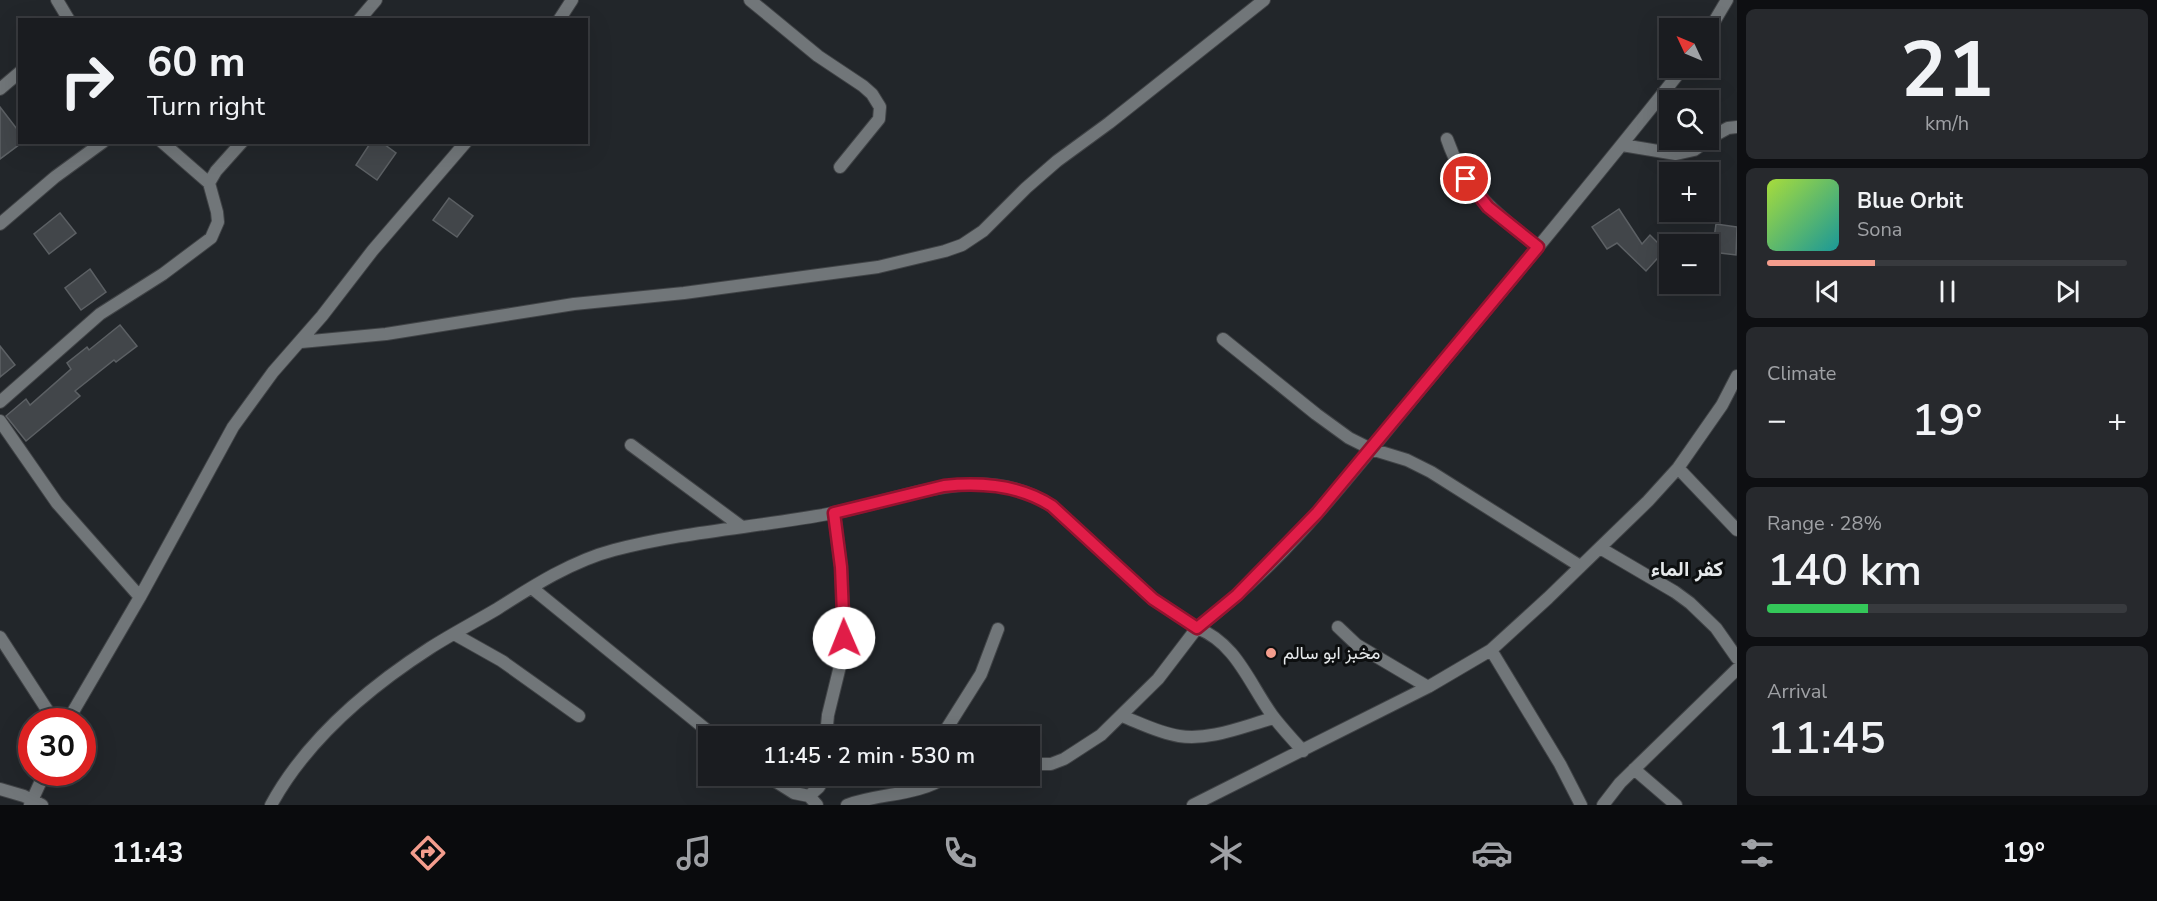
<!DOCTYPE html>
<meta charset="utf-8">
<style>
:root{--surface:#1a1c20;--page:#27292d;--text:#f1f3f6;--muted:#9fa1a5;--line:#383a3e;--accent:#f49d8d}
body{margin:0;font-family:"Nunito Sans",Vazirmatn,sans-serif;background:var(--page);color:var(--text);height:100vh;display:flex;flex-direction:column;font-size:22px;white-space:nowrap}
*{box-sizing:border-box;margin:0}
p{font-size:20px;color:var(--muted)}
.icon{flex:none;width:33px;height:33px;fill:none;stroke:currentColor;stroke-width:2;stroke-linecap:round;stroke-linejoin:round}
.map{position:relative;flex:1;overflow:hidden}
.drawer{display:flex;flex-direction:column;gap:9px;padding:9px;background:#0e0f12;width:420px}
.drawer>*{flex:none}
.banner{position:absolute;left:18px;top:18px;width:570px;height:126px;border-radius:0px;box-shadow:0 6px 24px #0002,0 0 0 2px var(--line);background:#1a1c20;color:var(--text);overflow:hidden}
.needle{width:39px;rotate:314deg}
.controls{position:absolute;left:1659px;top:18px;display:grid;gap:12px}
.controls a{display:grid;place-items:center;width:60px;height:60px;border-radius:0px;background:var(--surface);box-shadow:0 6px 24px #0002,0 0 0 2px var(--line);font-size:30px}
.speed{position:absolute;left:18px;top:708px;display:flex;gap:12px;font-size:30px;font-weight:700;text-align:center}
.speed>*{display:grid;place-content:center;width:78px;height:78px;border-radius:50%;background:var(--surface);box-shadow:0 6px 24px #0002,0 0 0 2px var(--line);line-height:1}
.speed .limit{border:9px solid #d22;background:#fff;color:#111}
.pin{position:absolute;display:grid;place-items:center;width:51px;height:51px;color:#fff;margin:-26px;border:3px solid #fff;border-radius:50%;box-shadow:0 2px 6px #0007}
.me{position:absolute;width:66px;margin:-33px;rotate:359deg;stroke-linejoin:round;filter:drop-shadow(0 0 4px #0008)}
.turn{display:flex;align-items:center;gap:21px;height:126px;padding:0 30px;font-size:27px}
.turn .icon{width:78px;height:78px;stroke-width:2.5}
.turn b{display:block;font-size:42px;line-height:51px}
.big{font-size:45px;font-weight:600;line-height:1.1}
.drawer .widget{flex:1;display:flex;flex-direction:column;justify-content:center;gap:9px;min-width:0;padding:0 21px;border-radius:9px;background:var(--page)}
.drawer .dial{align-items:center;gap:0}
.dial b{font-size:78px;line-height:1}
.song{display:flex;align-items:center;gap:18px}
.cover{width:72px;height:72px;border-radius:9px;background:linear-gradient(135deg,hsl(80 70% 55%),hsl(180 70% 35%))}
.played{height:6px;border-radius:3px;background:linear-gradient(90deg,var(--accent) 30%,var(--line) 30%)}
.keys{display:flex;justify-content:space-around;direction:ltr}
.heat{display:flex;justify-content:space-between;align-items:center;font-size:33px;direction:ltr}
.charge{height:9px;border-radius:4px;background:linear-gradient(90deg,#34c759 28%,var(--line) 0)}
.trip{position:absolute;left:698px;top:726px;width:342px;height:60px;border-radius:0px;background:var(--surface);box-shadow:0 6px 24px #0002,0 0 0 2px var(--line);font-weight:600;line-height:60px;text-align:center}
.dock{display:flex;height:96px;justify-content:space-around;align-items:center;background:#0a0b0d;color:var(--muted)}
.dock .icon{width:42px;height:42px}
.dock .active{color:var(--accent)}
.dock b{font-size:27px;color:var(--text)}
main{display:flex;flex:1;min-height:0}
.map>svg:first-child{display:block}
.building{fill:#42464a;stroke:#5c6064;stroke-width:1.5}
.lines{fill:none;stroke-linecap:round;stroke-linejoin:round}
.street-casing{stroke:#404346;stroke-width:14}
.street{stroke:#717679;stroke-width:12}
.route-casing{stroke:#92132f;stroke-width:15}
.route{stroke:#e11d48;stroke-width:10}
.poi-dot{fill:#f49d8d;stroke:#0d0f10;stroke-width:2}
.labels{text-anchor:middle;dominant-baseline:central;stroke-width:6;stroke-linejoin:round;paint-order:stroke}
.poi-label{font-size:18px;fill:#e5e8ea;stroke:#0d0f10;text-anchor:start}
.quarter-label{font-size:21px;font-weight:bold;fill:#e5e8ea;stroke:#0d0f10}
</style>
<main>
<div class="map">
<svg width="1737" height="805" viewBox="0 0 1737 805">
<rect width="100%" height="100%" fill="#22262a"/>
<path class="building" d="M0 107 20 133V144L0 159Z
M371 142H381L396 153 377 180 356 165Z
M449 198 473 216 457 237 433 220Z
M1619 209 1642 244 1650 235 1665 250 1646 271 1617 243 1607 249 1592 227Z
M60 213 76 233 49 254 34 234Z
M1716 224 1737 227 1736 255 1712 252Z
M90 269 106 292 81 310 65 288Z
M120 325 137 346 116 362 114 360 75 391 80 396 26 441 6 416 26 399 30 405 71 369 67 363 87 347 89 350Z
M0 346 15 365 0 377Z"/>
<g class="lines">
<g class="street-casing">
<path id="street" d="M57 0 69 20
M750 0 818 56 863 86 872 94 880 107 879 119 840 167
M359 20 376 0
M559 20 572 0
M1708 32 1727 0
M0 89 20 72
M1447 139C1464 190 1498 215 1538 247
M1708 139 1728 128 1737 127
M162 142 209 183
M1622 145 1676 154 1694 150 1708 140
M0 224 55 177 103 142
M1223 339 1316 414 1349 438 1371 449 1407 460 1431 472 1580 566
M301 342 386 334 574 304 684 293 878 267 945 251 962 245 983 231 1026 188 1057 161 1109 123 1264 0
M0 402 100 314 163 274 211 238 218 222 217 212 209 183 216 171 242 142
M0 421 57 503 140 597
M631 445 742 527
M1678 468 1737 530
M1600 548 1675 592 1690 603 1716 628 1737 658
M532 588 714 736
M1338 627 1357 645 1428 687
M454 634 502 661 579 716
M0 637 55 722
M1491 650 1560 764 1581 805
M1122 716C1140 723 1159 733 1179 736 1210 741 1244 726 1274 718
M67 722 140 597 233 427 273 372 322 316 373 250 466 142
M826 736 828 715 840 666 844 638 841 567 834 513
M942 736 981 674 998 629
M1029 764H1051L1064 759 1101 735 1158 679 1197 628C1236 643 1249 683 1272 715 1281 727 1292 739 1303 751
M1634 769 1676 805
M767 776 794 793 809 796 817 805
M0 789 24 796 42 805
M809 796 819 787 825 776
M30 805 45 772
M271 805C307 739 368 688 430 648 452 634 475 622 497 609 533 586 572 561 614 550 686 531 761 527 833 513 905 499 983 460 1052 506L1153 599 1197 628C1284 563 1351 474 1419 391 1508 284 1597 177 1683 68
M847 805C879 793 919 796 947 776
M1193 805 1428 687 1491 650 1548 598 1648 501 1678 468 1722 405 1737 376
M1603 805 1620 783 1737 669"/>
</g>
<use href="#street" class="street"/>
</g>
<g class="lines">
<g class="route-casing">
<path id="route" d="M844 638 841 567 834 513 944 486C982 482 1020 485 1052 506L1153 599 1197 628 1237 595 1317 513 1538 247 1488 207 1466 179"/>
</g>
<use href="#route" class="route"/>
</g>
<circle class="poi-dot" cx="1271" cy="653" r="6"/>
<g class="labels">
<g class="poi-label">
<text x="1283" y="653">مخبز ابو سالم</text>
</g>
<g class="quarter-label">
<text x="1687" y="569">كفر الماء</text>
</g>
</g>
</svg>
<div class="controls">
<a><svg class="needle" viewBox="-14 -14 28 28"><path d="M0-13l5 13h-10z" fill="#e53935"/><path d="M0 13l5-13h-10z" fill="#9fa1a5"/></svg></a>
<a><svg class="icon" aria-label="search" viewBox="0 0 24 24"><circle cx="10" cy="10" r="6"/><path d="M15 15l6 6"/></svg></a>
<a>+</a>
<a>−</a>
</div>
<div class="speed"><div class="limit">30</div></div>
<div class="pin" style="left:1466px;top:179px;background:#d93025"><svg class="icon" aria-label="arrive" viewBox="0 0 24 24"><path d="M6 21V4h12l-3 4 3 4H6"/></svg></div>
<svg class="me" style="left:844px;top:638px" viewBox="-20 -20 40 40"><circle r="19" fill="#fff"/><path d="M0-13L10 11 0 6-10 11z" fill="#e11d48"/></svg>
<div class="trip">11:45 · 2 min · 530 m</div>
<div class="banner">
<div class="turn"><svg class="icon" aria-label="right" viewBox="0 0 24 24"><path d="M7 20v-9h11M14 6l5 5-5 5"/></svg><div><b>60 m</b>Turn right</div></div>
</div>
</div>
<section class="drawer">
<div class="widget dial"><b>21</b><p>km/h</p></div>
<div class="widget">
<div class="song"><i class="cover"></i><div><b>Blue Orbit</b><p>Sona</p></div></div>
<div class="played"></div>
<div class="keys"><svg class="icon" aria-label="previous" viewBox="0 0 24 24"><path d="M18 5L8 12l10 7zM5 5v14"/></svg><svg class="icon" aria-label="pause" viewBox="0 0 24 24"><path d="M8 5v14M16 5v14"/></svg><svg class="icon" aria-label="next" viewBox="0 0 24 24"><path d="M6 5l10 7-10 7zM19 5v14"/></svg></div>
</div>
<div class="widget"><p>Climate</p>
<div class="heat"><a>−</a><b class="big">19°</b><a>+</a></div>
</div>
<div class="widget"><p>Range · 28%</p><b class="big">140 km</b><div class="charge"></div></div>
<div class="widget"><p>Arrival</p><b class="big">11:45</b></div>
</section>
</main>
<nav class="dock">
<b>11:43</b>
<svg class="icon active" aria-label="directions" viewBox="0 0 24 24"><path d="M12 3l9 9-9 9-9-9zM9 14v-3h6M13 9l2 2-2 2"/></svg>
<svg class="icon" aria-label="music" viewBox="0 0 24 24"><path d="M9 18V5l10-2v13"/><circle cx="6" cy="18" r="3"/><circle cx="16" cy="16" r="3"/></svg>
<svg class="icon" aria-label="phone" viewBox="0 0 24 24"><path d="M5 4h4l2 5-3 2q2 4 5 5l2-3 5 2v4C11 20 4 13 5 4z"/></svg>
<svg class="icon" aria-label="climate" viewBox="0 0 24 24"><path d="M12 3v18M4 7l16 10M4 17L20 7"/></svg>
<svg class="icon" aria-label="car" viewBox="0 0 24 24"><path d="M5 17H2v-5l4-1 3-4h7l3 4 3 1v5h-3M9 17h6M6 11h13"/><circle cx="7" cy="17" r="2"/><circle cx="17" cy="17" r="2"/></svg>
<svg class="icon" aria-label="filters" viewBox="0 0 24 24"><path d="M4 7h16M4 17h16"/><circle cx="9" cy="7" r="2"/><circle cx="15" cy="17" r="2"/></svg>
<b>19°</b>
</nav>
